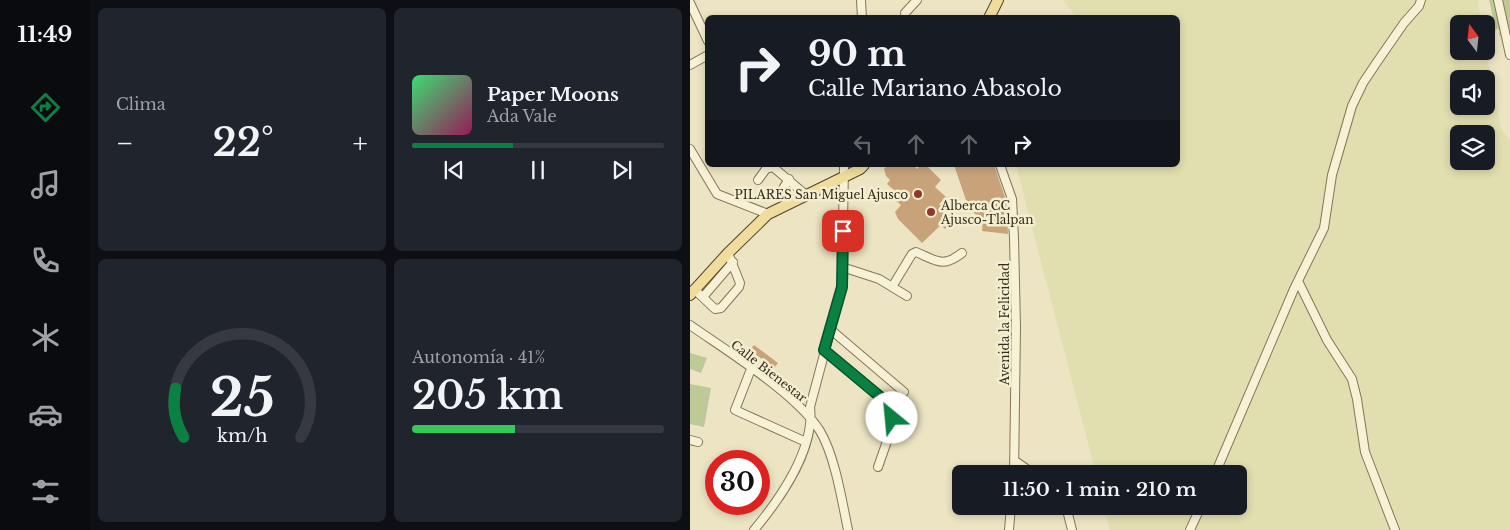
<!DOCTYPE html>
<html lang="es">
<meta charset="utf-8">
<style>
:root{--surface:#171b24;--page:#20242c;--text:#f1f3f6;--muted:#9ea1a6;--line:#363941;--accent:#0b8043}
body{margin:0;font-family:"Libre Baskerville",serif;background:var(--page);color:var(--text);height:100vh;display:flex;flex-direction:column;font-size:19px;white-space:nowrap}
*{box-sizing:border-box;margin:0}
p{font-size:16px;color:var(--muted)}
.icon{flex:none;width:28px;height:28px;fill:none;stroke:currentColor;stroke-width:2;stroke-linecap:round;stroke-linejoin:round}
.map{position:relative;flex:1;overflow:hidden}
.panel{display:flex;flex-direction:column;gap:8px;padding:8px;background:#0d0f14;width:600px}
.panel>*{flex:none}
.guide{position:absolute;left:15px;top:15px;width:475px;height:152px;border-radius:8px;box-shadow:0 2px 8px #0003;background:#171b24;color:var(--text);overflow:hidden}
.needle{width:32px;rotate:345deg}
.buttons{position:absolute;left:760px;top:15px;display:grid;gap:10px}
.buttons a{display:grid;place-items:center;width:45px;height:45px;border-radius:8px;background:var(--surface);box-shadow:0 2px 8px #0003;font-size:25px}
.speed{position:absolute;left:15px;top:450px;display:flex;gap:10px;font-size:25px;font-weight:700;text-align:center}
.speed>*{display:grid;place-content:center;width:65px;height:65px;border-radius:50%;background:var(--surface);box-shadow:0 2px 8px #0003;line-height:1}
.speed .limit{border:8px solid #d22;background:#fff;color:#111}
.pin{position:absolute;display:grid;place-items:center;width:42px;height:42px;color:#fff;margin:-21px;border-radius:10px;box-shadow:0 2px 8px #0006}
.me{position:absolute;width:55px;margin:-28px;rotate:332deg;stroke-linejoin:round;filter:drop-shadow(0 0 4px #0008)}
.turn{display:flex;align-items:center;gap:18px;height:105px;padding:0 20px;font-size:22px}
.turn .icon{width:65px;height:65px;stroke-width:2.5}
.turn b{display:block;font-size:35px;line-height:42px}
.lanes{display:flex;align-items:center;height:48px;padding:0 20px;background:#0003;justify-content:center;gap:25px;direction:ltr}
.lanes .off{opacity:.35}
.big{font-size:38px;font-weight:600;line-height:1.1}
.panel .tile{flex:1;display:flex;flex-direction:column;justify-content:center;gap:8px;min-width:0;padding:0 18px;border-radius:8px;background:var(--page)}
.panel .dial{align-items:center;gap:0}
.dial svg{height:130px;overflow:visible;fill:none;stroke:var(--line);stroke-width:7;stroke-linecap:round;text-anchor:middle}
.dial text{fill:var(--text);stroke:none}
.song{display:flex;align-items:center;gap:15px}
.cover{width:60px;height:60px;border-radius:8px;background:linear-gradient(135deg,hsl(140 70% 55%),hsl(330 70% 35%))}
.played{height:5px;border-radius:2px;background:linear-gradient(90deg,var(--accent) 40%,var(--line) 40%)}
.keys{display:flex;justify-content:space-around;direction:ltr}
.heat{display:flex;justify-content:space-between;align-items:center;font-size:28px;direction:ltr}
.charge{height:8px;border-radius:4px;background:linear-gradient(90deg,#34c759 41%,var(--line) 0)}
.panel .tiles{flex:1;display:grid;gap:8px;grid-template-columns:repeat(2,1fr)}
.trip{position:absolute;left:262px;top:465px;width:295px;height:50px;border-radius:8px;background:var(--surface);box-shadow:0 2px 8px #0003;font-weight:600;line-height:50px;text-align:center}
main{display:flex;flex:1;min-height:0}
.tab-bar{display:flex;flex-direction:column;width:90px;justify-content:space-around;align-items:center;background:#090b0e;color:var(--muted)}
.tab-bar .icon{width:35px;height:35px}
.tab-bar .selected{color:var(--accent)}
.tab-bar b{font-size:22px;color:var(--text)}
.map>svg:first-child{display:block}
.farmland{fill:#e1dfb0;fill-rule:evenodd}
.green{fill:#bec997}
.building{fill:#c8a37a}
.lines{fill:none;stroke-linecap:round;stroke-linejoin:round}
.minor-casing{stroke:#85765a;stroke-width:10}
.major-casing{stroke:#53432e;stroke-width:12}
.minor{stroke:#f7f1d5;stroke-width:8}
.major{stroke:#eedd9b;stroke-width:10}
.route-casing{stroke:#07532c;stroke-width:12}
.route{stroke:#0b8043;stroke-width:9}
.poi-dot{fill:#91382d;stroke:#f4eed1;stroke-width:2}
.labels{text-anchor:middle;dominant-baseline:central;stroke-width:5;stroke-linejoin:round;paint-order:stroke}
.poi-label{font-size:12px;fill:#352c1e;stroke:#f4eed1;text-anchor:end}
.street-label{font-size:12px;fill:#352c1e;stroke:#f4eed1}
</style>
<main>
<nav class="tab-bar">
<b>11:49</b>
<svg class="icon selected" aria-label="directions" viewBox="0 0 24 24"><path d="M12 3l9 9-9 9-9-9zM9 14v-3h6M13 9l2 2-2 2"/></svg>
<svg class="icon" aria-label="music" viewBox="0 0 24 24"><path d="M9 18V5l10-2v13"/><circle cx="6" cy="18" r="3"/><circle cx="16" cy="16" r="3"/></svg>
<svg class="icon" aria-label="phone" viewBox="0 0 24 24"><path d="M5 4h4l2 5-3 2q2 4 5 5l2-3 5 2v4C11 20 4 13 5 4z"/></svg>
<svg class="icon" aria-label="climate" viewBox="0 0 24 24"><path d="M12 3v18M4 7l16 10M4 17L20 7"/></svg>
<svg class="icon" aria-label="car" viewBox="0 0 24 24"><path d="M5 17H2v-5l4-1 3-4h7l3 4 3 1v5h-3M9 17h6M6 11h13"/><circle cx="7" cy="17" r="2"/><circle cx="17" cy="17" r="2"/></svg>
<svg class="icon" aria-label="filters" viewBox="0 0 24 24"><path d="M4 7h16M4 17h16"/><circle cx="9" cy="7" r="2"/><circle cx="15" cy="17" r="2"/></svg>
</nav>
<section class="panel">
<div class="tiles">
<div class="tile"><p>Clima</p>
<div class="heat"><a>−</a><b class="big">22°</b><a>+</a></div>
</div>
<div class="tile">
<div class="song"><i class="cover"></i><div><b>Paper Moons</b><p>Ada Vale</p></div></div>
<div class="played"></div>
<div class="keys"><svg class="icon" aria-label="previous" viewBox="0 0 24 24"><path d="M18 5L8 12l10 7zM5 5v14"/></svg><svg class="icon" aria-label="pause" viewBox="0 0 24 24"><path d="M8 5v14M16 5v14"/></svg><svg class="icon" aria-label="next" viewBox="0 0 24 24"><path d="M6 5l10 7-10 7zM19 5v14"/></svg></div>
</div>
<div class="tile dial"><svg viewBox="0 0 100 80">
<path d="M14 69A42 42 0 1 1 86 69"/>
<path d="M14 69A42 42 0 0 1 9 39" stroke="#0b8043"/>
<text x="50" y="56" font-size="32" font-weight="700">25</text>
<text x="50" y="72" font-size="11">km/h</text>
</svg></div>
<div class="tile"><p>Autonomía · 41%</p><b class="big">205 km</b><div class="charge"></div></div>
</div>
</section>
<div class="map">
<svg width="820" height="530" viewBox="0 0 820 530">
<rect width="100%" height="100%" fill="#ece4c2"/>
<path class="farmland" d="M373 0H788L791 24H769V51H796L811 128 820 141V530H420L414 506H549V474H406L326 165H488V18L386 17ZM769 79H796V106H769ZM769 134H796V161H769Z"/>
<path class="green" d="M799 0H820V62L818 49 813 37 809 35 810 31 807 28 805 31 804 30C804 20 801 9 799 0Z
M0 353 17 358 11 373 0 369Z
M0 384 21 388 14 427 0 424Z"/>
<path class="building" d="M198 165H223L227 169 231 165H236L251 180 245 187 256 197 249 204 264 220 255 229 251 225 232 243 208 219 205 212 211 205 201 197 206 192 197 184 200 180 196 176 194 169Z
M264 165H304L316 200 318 234 292 231 293 220 279 209Z
M64 345 88 363 84 368 60 350Z"/>
<g class="lines">
<g class="minor-casing">
<path id="minor" d="M171 0 172 18
M808 0 820 55
M0 3 18 41
M215 13 227 0
M0 65 18 55
M0 149 27 194 78 214
M310 165 322 199 324 238 326 327 324 474
M68 180 76 169 83 167 116 195
M89 195 99 179
M152 267 189 279 217 296
M608 281 637 340 662 379 667 399 675 452 705 530
M202 287 222 254 226 252C247 261 253 268 272 253
M4 289 25 309 31 308 49 287 50 283 38 253
M13 297 43 262
M0 325C37 351 107 394 130 431 145 456 152 501 158 530
M140 329 214 392
M134 350 194 399 203 424 188 467
M61 369 45 410 116 442
M0 440 8 442
M325 461 344 474
M525 474 604 289 634 228 642 175 662 106 673 83 687 62 714 23 729 6 731 0
M376 506 382 530
M64 530C90 499 125 449 120 407L152 287 154 165
M319 530 321 506
M500 530 511 506"/>
</g>
<g class="major-casing">
<path id="major" d="M299 18 308 0
M0 295 38 253 78 214 170 169 174 165"/>
</g>
<use href="#minor" class="minor"/>
<use href="#major" class="major"/>
</g>
<g class="lines">
<g class="route-casing">
<path id="route" d="M153 231 152 287 134 350 194 400 202 418"/>
</g>
<use href="#route" class="route"/>
</g>
<g class="poi-dot">
<circle cx="228" cy="194" r="5"/>
<circle cx="241" cy="212" r="5"/>
</g>
<g class="labels">
<g class="poi-label">
<text x="218" y="194">PILARES San Miguel Ajusco</text>
<text x="251" y="205" text-anchor="start">Alberca CC<tspan x="251" dy="14">Ajusco-Tlalpan</tspan></text>
</g>
<g class="street-label">
<text transform="translate(314 324) rotate(-90)">Avenida la Felicidad</text>
<text transform="translate(79 371) rotate(38)">Calle Bienestar</text>
</g>
</g>
</svg>
<div class="buttons">
<a><svg class="needle" viewBox="-14 -14 28 28"><path d="M0-13l5 13h-10z" fill="#e53935"/><path d="M0 13l5-13h-10z" fill="#9ea1a6"/></svg></a>
<a><svg class="icon" aria-label="sound" viewBox="0 0 24 24"><path d="M4 9h4l5-4v14l-5-4H4zM17 9q2 3 0 6"/></svg></a>
<a><svg class="icon" aria-label="layers" viewBox="0 0 24 24"><path d="M12 4l9 5-9 5-9-5zM3 14l9 5 9-5"/></svg></a>
</div>
<div class="speed"><div class="limit">30</div></div>
<div class="pin" style="left:153px;top:231px;background:#d93025"><svg class="icon" aria-label="arrive" viewBox="0 0 24 24"><path d="M6 21V4h12l-3 4 3 4H6"/></svg></div>
<svg class="me" style="left:202px;top:418px" viewBox="-20 -20 40 40"><circle r="19" fill="#fff"/><path d="M0-13L10 11 0 6-10 11z" fill="#0b8043"/></svg>
<div class="trip">11:50 · 1 min · 210 m</div>
<div class="guide">
<div class="turn"><svg class="icon" aria-label="right" viewBox="0 0 24 24"><path d="M7 20v-9h11M14 6l5 5-5 5"/></svg><div><b>90 m</b>Calle Mariano Abasolo</div></div>
<div class="lanes"><svg class="icon off" aria-label="left" viewBox="0 0 24 24"><path d="M17 20v-9H6M10 6l-5 5 5 5"/></svg><svg class="icon off" aria-label="ahead" viewBox="0 0 24 24"><path d="M12 20V5M6 11l6-6 6 6"/></svg><svg class="icon off" aria-label="ahead" viewBox="0 0 24 24"><path d="M12 20V5M6 11l6-6 6 6"/></svg><svg class="icon" aria-label="right" viewBox="0 0 24 24"><path d="M7 20v-9h11M14 6l5 5-5 5"/></svg></div>
</div>
</div>
</main>
